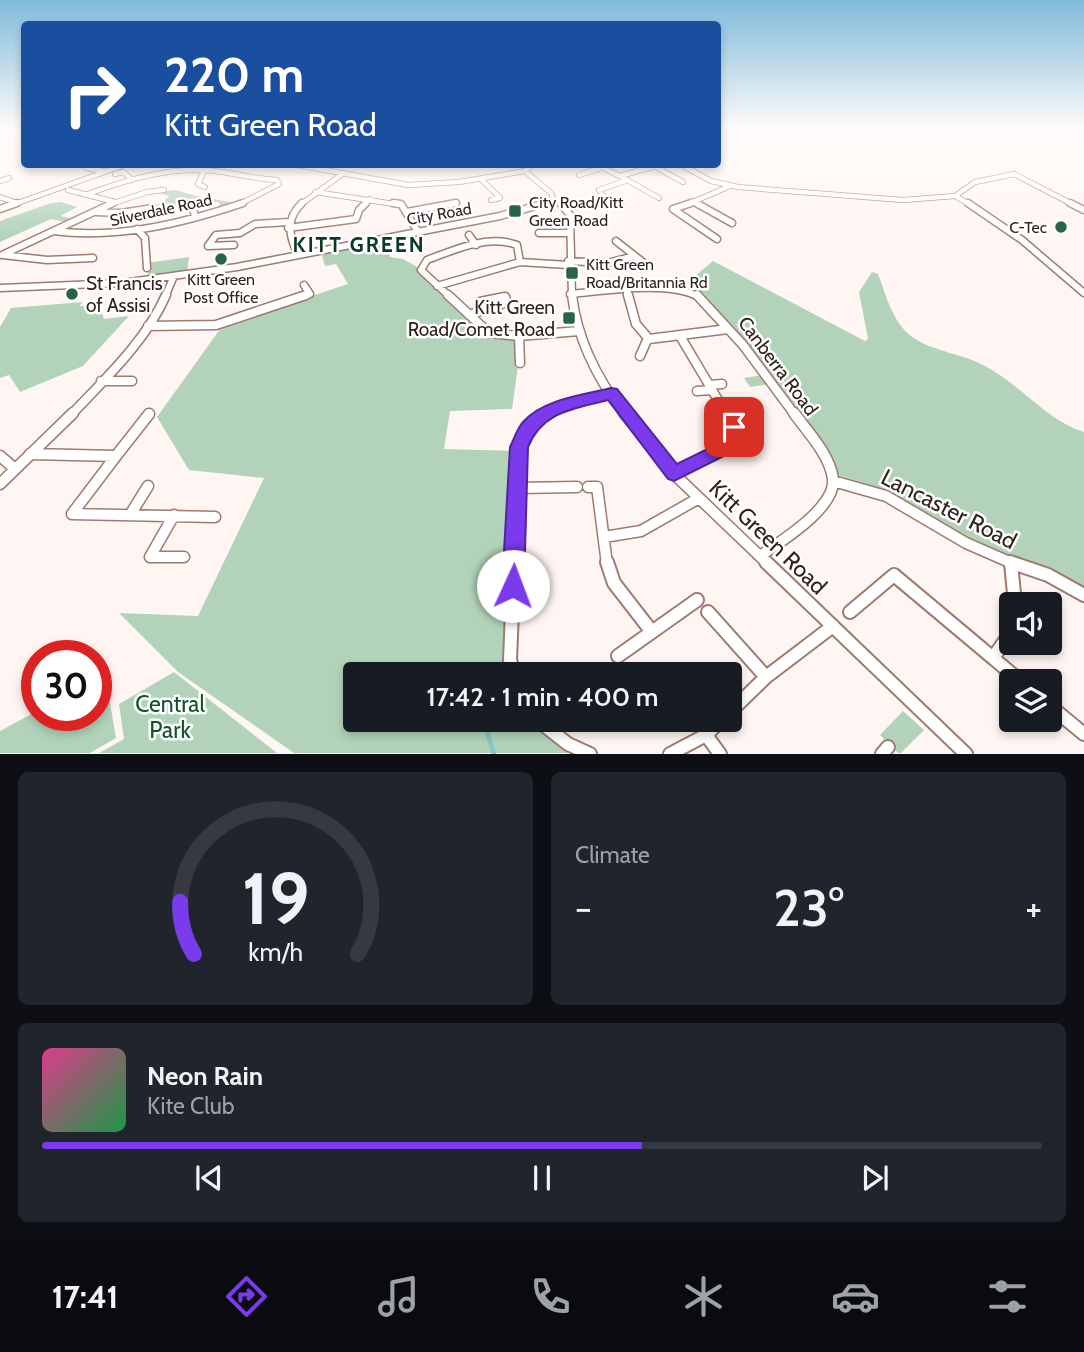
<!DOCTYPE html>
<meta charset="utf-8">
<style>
:root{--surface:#171b24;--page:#20242c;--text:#f1f3f6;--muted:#9ea1a6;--line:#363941;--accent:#7c3aed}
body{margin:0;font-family:Cabin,sans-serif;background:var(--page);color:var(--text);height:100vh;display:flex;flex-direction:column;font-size:26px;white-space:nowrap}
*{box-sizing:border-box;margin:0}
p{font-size:23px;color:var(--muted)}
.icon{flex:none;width:38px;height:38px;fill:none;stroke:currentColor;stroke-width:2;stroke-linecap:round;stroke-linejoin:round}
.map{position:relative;height:754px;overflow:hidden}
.sheet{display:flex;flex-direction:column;gap:18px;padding:18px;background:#0d0f14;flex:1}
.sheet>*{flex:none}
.top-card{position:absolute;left:21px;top:21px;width:700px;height:147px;border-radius:7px;box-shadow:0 4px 10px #0003;background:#1a4fa0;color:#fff;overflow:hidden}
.fabs{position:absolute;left:999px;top:592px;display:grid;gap:14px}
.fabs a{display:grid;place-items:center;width:63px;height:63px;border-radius:7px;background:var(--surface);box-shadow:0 4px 10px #0003;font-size:35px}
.speed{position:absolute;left:21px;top:640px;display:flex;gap:14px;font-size:35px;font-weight:700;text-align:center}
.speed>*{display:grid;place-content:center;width:91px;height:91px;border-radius:50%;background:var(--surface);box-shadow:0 4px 10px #0003;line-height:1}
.speed .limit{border:10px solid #d22;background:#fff;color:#111}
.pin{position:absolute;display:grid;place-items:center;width:60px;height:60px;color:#fff;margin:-30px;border-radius:14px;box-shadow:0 4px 10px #0006}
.me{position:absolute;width:77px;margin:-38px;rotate:2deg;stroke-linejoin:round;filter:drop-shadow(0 0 5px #0008)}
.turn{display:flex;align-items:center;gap:24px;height:147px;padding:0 28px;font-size:32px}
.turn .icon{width:91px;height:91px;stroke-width:2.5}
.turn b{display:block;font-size:49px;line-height:60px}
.big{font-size:52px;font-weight:600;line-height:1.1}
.sheet .card{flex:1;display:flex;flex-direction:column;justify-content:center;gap:10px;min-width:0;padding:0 24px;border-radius:10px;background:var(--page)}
.sheet .dial{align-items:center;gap:0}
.dial svg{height:182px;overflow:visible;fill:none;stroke:var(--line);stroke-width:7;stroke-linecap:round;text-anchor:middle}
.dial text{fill:var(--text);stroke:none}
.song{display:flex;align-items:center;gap:21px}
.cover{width:84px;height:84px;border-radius:10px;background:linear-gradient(135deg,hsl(330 70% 55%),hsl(140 70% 35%))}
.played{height:7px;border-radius:4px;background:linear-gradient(90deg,var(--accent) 60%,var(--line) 60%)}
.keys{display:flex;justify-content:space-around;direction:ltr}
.heat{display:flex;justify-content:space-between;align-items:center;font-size:38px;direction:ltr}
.sheet .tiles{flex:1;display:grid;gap:18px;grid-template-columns:1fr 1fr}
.card:last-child{grid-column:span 2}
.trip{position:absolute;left:343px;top:662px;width:399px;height:70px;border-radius:7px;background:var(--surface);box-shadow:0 4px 10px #0003;font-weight:600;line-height:70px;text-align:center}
.tabs{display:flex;height:112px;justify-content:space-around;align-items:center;background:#090b0e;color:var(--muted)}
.tabs .icon{width:49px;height:49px}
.tabs .selected{color:var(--accent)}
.tabs b{font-size:32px;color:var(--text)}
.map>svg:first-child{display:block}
.green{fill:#b2d3ba}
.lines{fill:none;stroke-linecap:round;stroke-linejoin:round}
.stream{stroke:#85c6c7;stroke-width:4.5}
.minor-far4-casing{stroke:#9f7b6e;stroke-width:6}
.minor-far3-casing{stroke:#9f7b6e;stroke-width:9}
.minor-far2-casing{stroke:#9f7b6e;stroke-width:11}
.minor-far1-casing{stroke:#9f7b6e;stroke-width:13}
.minor-casing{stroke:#9f7b6e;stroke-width:16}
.minor-far4{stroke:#fff;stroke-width:4.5}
.minor-far3{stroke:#fff;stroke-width:6}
.minor-far2{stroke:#fff;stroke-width:8}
.minor-far1{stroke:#fff;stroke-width:10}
.minor{stroke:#fff;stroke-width:12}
.route{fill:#7c3aed;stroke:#51269a;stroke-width:2}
.poi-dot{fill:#2a624a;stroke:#fff;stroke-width:2.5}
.labels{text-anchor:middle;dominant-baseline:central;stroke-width:5;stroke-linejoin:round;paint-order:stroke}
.far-poi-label{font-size:16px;fill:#31221d;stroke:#fff;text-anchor:start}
.far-street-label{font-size:16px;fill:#31221d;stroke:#fff}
.poi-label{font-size:19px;fill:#31221d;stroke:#fff;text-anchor:start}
.street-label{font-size:19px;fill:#31221d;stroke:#fff}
.far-district-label{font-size:21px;font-weight:bold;letter-spacing:2px;fill:#093927;stroke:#fff}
.near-street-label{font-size:23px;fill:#31221d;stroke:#fff}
.near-park-label{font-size:23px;fill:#0f552c;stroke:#fff}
</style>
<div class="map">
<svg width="1084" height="754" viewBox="0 0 1084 754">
<rect width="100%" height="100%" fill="#fff6f3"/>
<path class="green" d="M176 190 196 196 241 204 220 210 219 202 192 204V201L153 208 170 196 154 192Z
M61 202 77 207 60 216 79 220 71 223 51 219 0 242V221L51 203Z
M388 237 390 257 403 259 421 269 484 333 516 339 518 366 512 409 450 411 444 449 519 451 514 674H355V719H536L595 753H294L178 672 119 613 198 616 264 478 189 470 157 417 223 325 348 284 336 264 325 266 321 252Z
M189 257 187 274 149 279 147 263Z
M713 261 865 341 868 339 859 292 872 272 878 274C886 295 892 321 911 336 931 351 959 353 981 364 1019 382 1045 420 1084 432V590L1047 570 966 540 882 489 838 475 832 461 771 384 750 387 744 378 763 375 696 294 694 277Z
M83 302 79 306 100 307 104 319 129 316 83 366 20 392 9 375 0 378V327L11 308Z
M174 672 277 753H99L124 739 119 704Z
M105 674 116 738 90 753H0V731L37 711V716H96V679Z
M903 711 924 730 901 753H898L880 735Z"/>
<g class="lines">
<path class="stream" d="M460 667 463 674
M483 719 494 754"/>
<g class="minor-far4-casing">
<path id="minor-far4" d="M292 164 408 185 459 182 525 171
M406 164H434
M680 164 711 181 738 187 903 200 955 196
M599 166 620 176
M654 166 683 182
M86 168 103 171
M525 171 551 193 553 198
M525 171 533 164
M203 173 198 184 205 187
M115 174 123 172 130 178
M579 175 601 168
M481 179 500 198 491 200
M0 181 9 178
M68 190 115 202
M315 192 401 205
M88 194C131 178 176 165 223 172 241 175 258 179 277 180L279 184 238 205
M955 196 971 205
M955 196 975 182 1014 174 1074 205
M0 197 17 203
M659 198 620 176 663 164
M693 201 699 205
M559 202 561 205
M12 205 127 164
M108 205 147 192 164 190
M300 205 341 175
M364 205 370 199
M447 205 456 203
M540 205 549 202
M619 205 603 196 599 190 628 180
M686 205 730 186"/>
</g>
<g class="minor-far3-casing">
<path id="minor-far3" d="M393 203 401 204 418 232
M560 203 570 215 572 297
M616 203 620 205
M691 203 673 209 717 239
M696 203 732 223
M968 203 1022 240 1084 293
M1070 203 1084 210
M192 204 195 217
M0 209 17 203
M96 212 121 213 153 208
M407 212 456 203
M288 228 356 219 359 210 366 203
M137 229 145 238 147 268
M53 231C118 239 181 224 243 203
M539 233H570
M469 235 476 245
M234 245 208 246 216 235 240 233 255 224 289 222
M2 255 113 203
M3 255 47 260 93 258
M298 255C289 236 285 219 302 203
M635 256 644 263
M568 261 607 263 635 256 616 241
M437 286 520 262 568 265
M0 288 122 283 237 267 500 216 546 203
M627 291 628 297
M570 294C605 291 669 280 699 297
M165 297 174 276
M301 297 310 294 304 285
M450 297 421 270 427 260C454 250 488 234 517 245L520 262"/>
</g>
<g class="minor-far2-casing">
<path id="minor-far2" d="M448 295 489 333 519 336 579 331
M572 295C577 339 598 380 625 415
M628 295 636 324 649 339 728 329
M697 295 743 345 795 415
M469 315 507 302 505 297 480 302
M148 326 216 325 306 295
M519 336 520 363
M680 336 727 415
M640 356 648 338
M101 381H132
M709 385 722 384
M697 391 712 390
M71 415C105 379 146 341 166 295
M545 415 569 404 611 393"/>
</g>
<g class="minor-far1-casing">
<path id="minor-far1" d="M624 413 674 474 768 564
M30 454 116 456 72 514 215 517
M0 456 15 469
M116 456 149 414
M674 473C690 465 738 449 734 428 733 423 728 417 726 413
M833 481 886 496 966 543 1014 564
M0 484 73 413
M588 487H597L607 564
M518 488 577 487
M130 515 148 486
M174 515 150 557H184
M604 537 641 531 699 498
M760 556C781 541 836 508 833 479 830 455 807 431 794 413
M514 564 519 447 533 423 548 413"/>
</g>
<g class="minor-casing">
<path id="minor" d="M607 562 614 583 652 632
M766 562 966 754
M1010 562 1048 575 1084 595
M1011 563 1015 604
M708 612 766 677
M850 612 894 575 993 658
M1012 624 1009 635 993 658 1020 681
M618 656 697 600
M514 674 510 660 514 562
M1050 706 1084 734
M730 712 766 677 833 626
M536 719 568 744 590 754
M706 735 720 754
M670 754 706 735 722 719
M882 754 888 747"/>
</g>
<use href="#minor-far4" class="minor-far4"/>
<use href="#minor-far3" class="minor-far3"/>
<use href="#minor-far2" class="minor-far2"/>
<use href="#minor-far1" class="minor-far1"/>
<use href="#minor" class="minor"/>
</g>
<linearGradient id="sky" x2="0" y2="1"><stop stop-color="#80bbdb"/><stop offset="0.55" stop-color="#fffbfa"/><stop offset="1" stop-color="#fffbfa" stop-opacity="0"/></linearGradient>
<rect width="1084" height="237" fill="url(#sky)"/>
<path class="route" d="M611 388 617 389 677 464 720 443 724 437 728 422H740L742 438 732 452 674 481 668 479 608 400C574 409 543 411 528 447L524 586 521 594 513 597 505 594 502 586 510 447C514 439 517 429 523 422 543 399 584 395 611 388Z"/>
<g class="poi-dot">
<rect x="508" y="204" width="14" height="14" rx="3.5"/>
<circle cx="1061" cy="227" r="7"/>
<circle cx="221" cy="259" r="7"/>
<rect x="565" y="266" width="14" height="14" rx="3.5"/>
<circle cx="72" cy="294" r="7"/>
<rect x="562" y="311" width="14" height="14" rx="3.5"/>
</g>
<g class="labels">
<g class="far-poi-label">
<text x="529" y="202">City Road/Kitt<tspan x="529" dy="18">Green Road</tspan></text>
<text x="1047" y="227" text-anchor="end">C-Tec</text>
<text x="586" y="264">Kitt Green<tspan x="586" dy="18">Road/Britannia Rd</tspan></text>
<text x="221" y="279" text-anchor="middle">Kitt Green<tspan x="221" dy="18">Post Office</tspan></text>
</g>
<g class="far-street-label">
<text transform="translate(161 210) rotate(-12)">Silverdale Road</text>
<text transform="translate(439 214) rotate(-10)">City Road</text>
</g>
<g class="poi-label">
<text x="86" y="283">St Francis<tspan x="86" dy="22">of Assisi</tspan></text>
<text x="555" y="307" text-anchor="end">Kitt Green<tspan x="555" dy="22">Road/Comet Road</tspan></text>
</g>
<g class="street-label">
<text transform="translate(778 366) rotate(53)">Canberra Road</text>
</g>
<g class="far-district-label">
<text x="359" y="244">KITT GREEN</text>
</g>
<g class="near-street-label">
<text transform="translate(949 509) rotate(27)">Lancaster Road</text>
<text transform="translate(768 537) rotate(44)">Kitt Green Road</text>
</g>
<g class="near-park-label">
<text x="170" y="704">Central<tspan x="170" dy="26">Park</tspan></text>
</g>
</g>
</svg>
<div class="fabs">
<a><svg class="icon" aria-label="sound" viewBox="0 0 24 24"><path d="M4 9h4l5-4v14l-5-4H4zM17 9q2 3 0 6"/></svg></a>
<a><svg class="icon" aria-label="layers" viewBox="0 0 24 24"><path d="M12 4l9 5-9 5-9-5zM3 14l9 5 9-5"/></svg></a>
</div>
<div class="speed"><div class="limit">30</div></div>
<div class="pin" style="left:734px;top:427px;background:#d93025"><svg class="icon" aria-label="arrive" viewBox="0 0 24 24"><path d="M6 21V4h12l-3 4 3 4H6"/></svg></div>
<svg class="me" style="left:513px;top:586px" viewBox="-20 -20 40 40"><circle r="19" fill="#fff"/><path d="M0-13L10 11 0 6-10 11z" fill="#7c3aed"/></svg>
<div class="trip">17:42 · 1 min · 400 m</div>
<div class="top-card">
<div class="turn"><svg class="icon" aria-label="right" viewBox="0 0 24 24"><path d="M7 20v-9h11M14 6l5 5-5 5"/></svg><div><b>220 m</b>Kitt Green Road</div></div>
</div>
</div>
<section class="sheet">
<div class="tiles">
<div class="card dial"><svg viewBox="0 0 100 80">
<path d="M14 69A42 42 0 1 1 86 69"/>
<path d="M14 69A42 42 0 0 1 8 46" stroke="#7c3aed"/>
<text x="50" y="56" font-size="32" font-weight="700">19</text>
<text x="50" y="72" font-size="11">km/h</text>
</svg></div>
<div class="card"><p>Climate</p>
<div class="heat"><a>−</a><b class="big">23°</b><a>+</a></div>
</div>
<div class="card">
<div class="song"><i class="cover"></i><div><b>Neon Rain</b><p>Kite Club</p></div></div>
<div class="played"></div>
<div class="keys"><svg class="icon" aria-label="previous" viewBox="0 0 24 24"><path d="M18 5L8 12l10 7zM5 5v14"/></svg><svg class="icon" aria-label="pause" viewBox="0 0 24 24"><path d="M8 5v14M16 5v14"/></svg><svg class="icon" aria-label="next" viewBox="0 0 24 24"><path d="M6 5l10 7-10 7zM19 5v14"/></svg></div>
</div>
</div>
</section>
<nav class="tabs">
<b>17:41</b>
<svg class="icon selected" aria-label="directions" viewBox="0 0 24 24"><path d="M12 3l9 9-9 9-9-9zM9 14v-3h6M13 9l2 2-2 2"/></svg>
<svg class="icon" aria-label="music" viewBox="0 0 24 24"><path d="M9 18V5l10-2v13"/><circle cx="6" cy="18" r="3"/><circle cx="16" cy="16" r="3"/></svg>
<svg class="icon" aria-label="phone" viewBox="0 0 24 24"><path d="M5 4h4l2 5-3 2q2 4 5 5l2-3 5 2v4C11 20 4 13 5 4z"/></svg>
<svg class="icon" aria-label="climate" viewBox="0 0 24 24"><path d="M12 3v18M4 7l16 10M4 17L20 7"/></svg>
<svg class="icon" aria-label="car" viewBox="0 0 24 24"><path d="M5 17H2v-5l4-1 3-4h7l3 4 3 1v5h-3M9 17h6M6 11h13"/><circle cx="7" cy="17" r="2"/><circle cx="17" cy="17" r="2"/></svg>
<svg class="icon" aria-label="filters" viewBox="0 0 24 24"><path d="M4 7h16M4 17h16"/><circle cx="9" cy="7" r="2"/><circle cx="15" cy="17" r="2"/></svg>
</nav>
